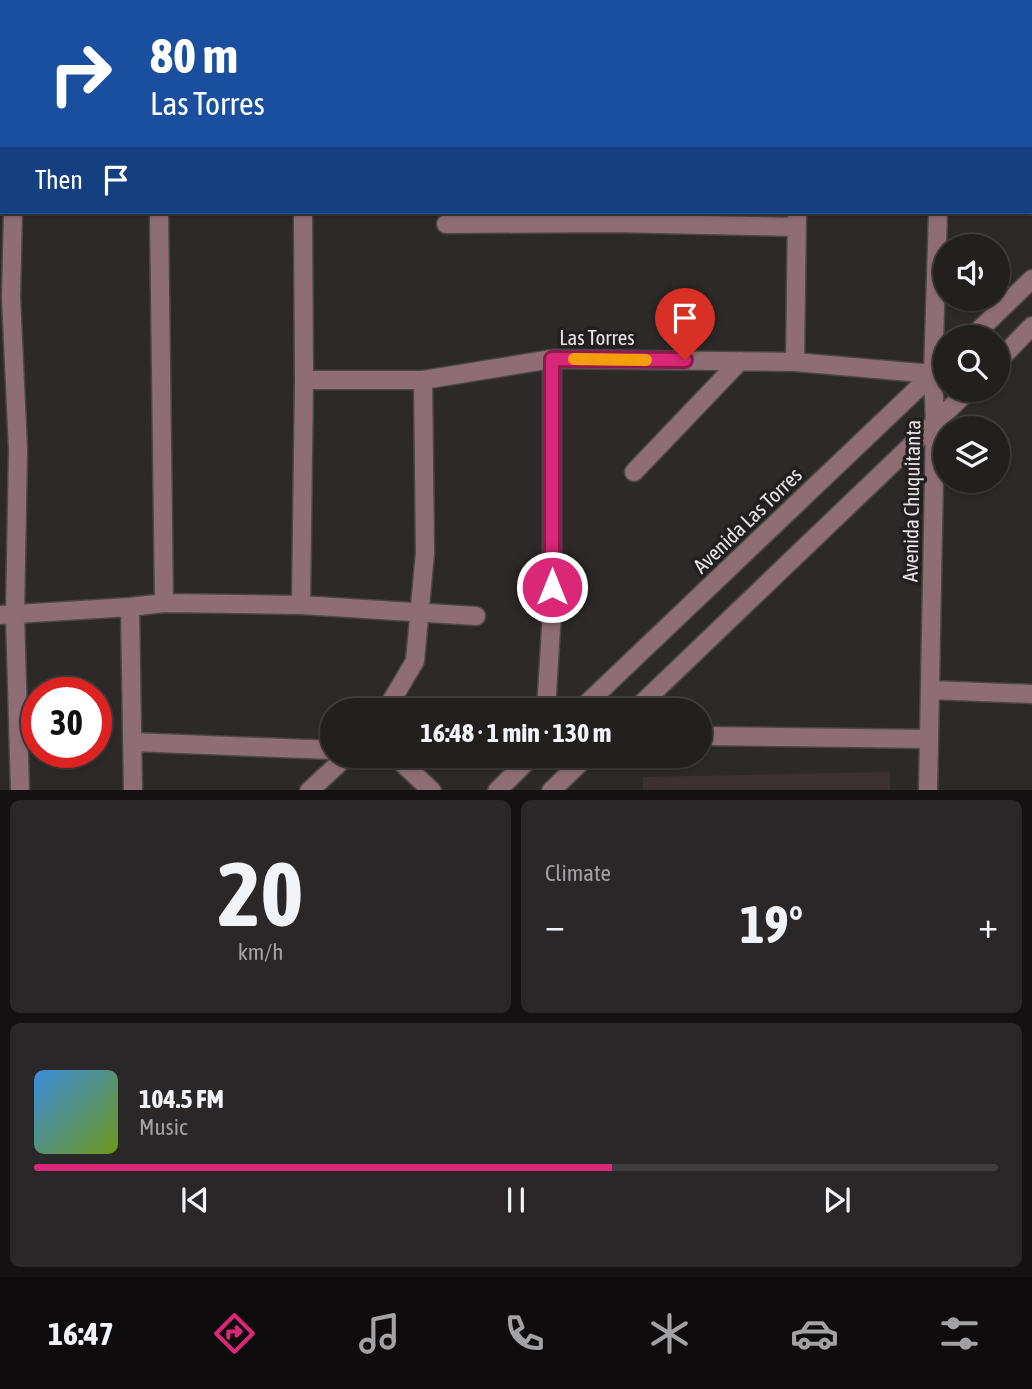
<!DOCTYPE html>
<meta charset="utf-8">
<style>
:root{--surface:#221f1f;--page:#2a2728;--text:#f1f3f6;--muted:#a2a2a4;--line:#3f3d3d;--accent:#db2777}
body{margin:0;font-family:"Asap Condensed",sans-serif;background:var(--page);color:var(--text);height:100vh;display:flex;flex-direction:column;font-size:26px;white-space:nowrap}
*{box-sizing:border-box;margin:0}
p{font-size:23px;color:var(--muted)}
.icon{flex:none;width:38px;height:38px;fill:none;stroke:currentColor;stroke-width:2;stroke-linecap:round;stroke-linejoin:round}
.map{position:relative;height:790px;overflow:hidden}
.panel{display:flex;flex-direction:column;gap:10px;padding:10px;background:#131111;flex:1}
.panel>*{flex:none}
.banner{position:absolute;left:0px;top:0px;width:1032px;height:214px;box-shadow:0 2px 5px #0004,0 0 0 2px var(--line);background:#1a4fa0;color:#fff;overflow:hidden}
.fabs{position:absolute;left:933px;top:234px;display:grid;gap:14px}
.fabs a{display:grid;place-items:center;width:77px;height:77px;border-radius:50%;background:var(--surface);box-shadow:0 2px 5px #0004,0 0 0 2px var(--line);font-size:35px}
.speed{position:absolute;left:21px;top:677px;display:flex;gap:14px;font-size:35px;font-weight:700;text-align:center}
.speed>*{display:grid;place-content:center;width:91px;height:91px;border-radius:50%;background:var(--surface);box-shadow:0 2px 5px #0004,0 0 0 2px var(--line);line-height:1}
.speed .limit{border:10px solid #d22;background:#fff;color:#111}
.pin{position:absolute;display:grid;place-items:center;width:60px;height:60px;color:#fff;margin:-72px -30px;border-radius:50% 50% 50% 0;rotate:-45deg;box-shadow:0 0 7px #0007}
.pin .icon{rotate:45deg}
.me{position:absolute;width:77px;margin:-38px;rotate:0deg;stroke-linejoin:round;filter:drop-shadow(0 0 5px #0008)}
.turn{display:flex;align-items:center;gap:24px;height:147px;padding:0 35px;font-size:32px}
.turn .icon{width:91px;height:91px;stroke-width:2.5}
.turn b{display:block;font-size:49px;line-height:60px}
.then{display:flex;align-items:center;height:66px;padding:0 35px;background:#0003;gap:14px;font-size:26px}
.big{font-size:52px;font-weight:700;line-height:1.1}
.panel .card{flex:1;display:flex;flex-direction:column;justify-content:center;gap:10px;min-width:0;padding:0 24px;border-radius:10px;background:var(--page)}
.panel .dial{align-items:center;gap:0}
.dial b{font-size:91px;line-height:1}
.song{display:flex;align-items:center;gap:21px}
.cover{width:84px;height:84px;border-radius:10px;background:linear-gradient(135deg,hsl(210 70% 55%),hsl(80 70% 35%))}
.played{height:7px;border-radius:4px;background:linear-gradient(90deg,var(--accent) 60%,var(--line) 60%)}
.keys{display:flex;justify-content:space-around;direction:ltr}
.heat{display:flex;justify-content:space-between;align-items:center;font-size:38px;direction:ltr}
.panel .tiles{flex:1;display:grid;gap:10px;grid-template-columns:1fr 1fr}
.card:last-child{grid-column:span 2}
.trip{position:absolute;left:320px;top:698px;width:392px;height:70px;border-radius:35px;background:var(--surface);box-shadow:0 2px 5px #0004,0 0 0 2px var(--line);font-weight:700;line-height:70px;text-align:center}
.menu{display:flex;height:112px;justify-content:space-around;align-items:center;background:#0e0c0c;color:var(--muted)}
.menu .icon{width:49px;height:49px}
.menu .active{color:var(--accent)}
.menu b{font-size:32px;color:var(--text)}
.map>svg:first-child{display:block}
.built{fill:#3b3032}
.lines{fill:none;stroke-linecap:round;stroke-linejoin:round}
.minor-casing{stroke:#4b4747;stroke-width:21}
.minor{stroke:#8e6d74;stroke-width:18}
.route-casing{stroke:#8e194d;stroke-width:18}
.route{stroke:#db2777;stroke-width:12}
.slow{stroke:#f59e0b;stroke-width:12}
.labels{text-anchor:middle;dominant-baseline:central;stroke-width:7;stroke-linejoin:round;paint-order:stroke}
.street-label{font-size:21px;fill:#e7e4e5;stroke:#231f20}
</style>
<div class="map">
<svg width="1032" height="791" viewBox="0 0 1032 791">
<rect width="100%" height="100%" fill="#2d2929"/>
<path class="built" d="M890 772V790H643V777Z"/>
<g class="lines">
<g class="minor-casing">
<path id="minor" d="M13 0V2
M499 0V2
M158 2V0
M363 2V0
M626 2V0
M944 2V0
M13 212 11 297 18 450 15 614 20 791
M159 212 164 603
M446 224 613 223 796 227
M971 338 1032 279
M998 361 1032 326
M795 362 797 212
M304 380H423L552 359 795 362 933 374
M634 472 740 361
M301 605 304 380 303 212
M130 607 133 791
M0 615 130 607 164 603 301 605 476 616
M931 690 1032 694
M386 710 415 661 425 553 423 380
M546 710 552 612V359
M580 710 937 370
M635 710 969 390
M700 736 929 739
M132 742 332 750
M395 756 432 791
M309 791 347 756
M497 791 532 756
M551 791 587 756
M928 791 935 424 933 374 938 212"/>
</g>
<use href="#minor" class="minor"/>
</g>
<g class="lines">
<g class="route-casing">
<path id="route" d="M552 587V359L685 360"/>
</g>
<use href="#route" class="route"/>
<path class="slow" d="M574 359 646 360"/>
</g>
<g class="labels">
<g class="street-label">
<text x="597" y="337">Las Torres</text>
<text transform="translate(911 501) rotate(-89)">Avenida Chuquitanta</text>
<text transform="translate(747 520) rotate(-44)">Avenida Las Torres</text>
</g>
</g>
</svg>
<div class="fabs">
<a><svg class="icon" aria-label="sound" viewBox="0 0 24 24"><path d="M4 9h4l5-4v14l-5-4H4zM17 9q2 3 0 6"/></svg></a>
<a><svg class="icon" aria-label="search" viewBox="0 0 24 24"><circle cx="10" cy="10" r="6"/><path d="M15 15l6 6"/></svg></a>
<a><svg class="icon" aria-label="layers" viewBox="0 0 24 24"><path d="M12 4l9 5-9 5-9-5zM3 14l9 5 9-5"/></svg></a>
</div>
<div class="speed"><div class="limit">30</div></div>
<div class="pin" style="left:685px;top:360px;background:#d93025"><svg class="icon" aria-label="arrive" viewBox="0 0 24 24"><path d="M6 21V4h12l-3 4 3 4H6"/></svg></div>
<svg class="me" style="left:552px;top:587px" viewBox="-20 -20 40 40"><circle r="17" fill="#db2777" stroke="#fff" stroke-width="3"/><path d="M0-11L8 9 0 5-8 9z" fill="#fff"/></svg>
<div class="trip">16:48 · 1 min · 130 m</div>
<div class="banner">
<div class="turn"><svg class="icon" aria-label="right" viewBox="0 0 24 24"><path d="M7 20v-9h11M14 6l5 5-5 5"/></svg><div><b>80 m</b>Las Torres</div></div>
<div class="then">Then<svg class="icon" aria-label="arrive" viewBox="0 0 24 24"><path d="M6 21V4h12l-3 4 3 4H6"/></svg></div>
</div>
</div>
<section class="panel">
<div class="tiles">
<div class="card dial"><b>20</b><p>km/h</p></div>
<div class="card"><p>Climate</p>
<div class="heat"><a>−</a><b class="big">19°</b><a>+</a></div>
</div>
<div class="card">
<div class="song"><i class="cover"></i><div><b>104.5 FM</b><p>Music</p></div></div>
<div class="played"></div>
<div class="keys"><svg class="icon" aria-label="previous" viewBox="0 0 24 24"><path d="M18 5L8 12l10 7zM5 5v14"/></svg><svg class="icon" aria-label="pause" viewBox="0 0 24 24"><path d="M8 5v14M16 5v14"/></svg><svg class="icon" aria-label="next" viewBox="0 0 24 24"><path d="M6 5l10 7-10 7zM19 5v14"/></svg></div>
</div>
</div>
</section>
<nav class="menu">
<b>16:47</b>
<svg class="icon active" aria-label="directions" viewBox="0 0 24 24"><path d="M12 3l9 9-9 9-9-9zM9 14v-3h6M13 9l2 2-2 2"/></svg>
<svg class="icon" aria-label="music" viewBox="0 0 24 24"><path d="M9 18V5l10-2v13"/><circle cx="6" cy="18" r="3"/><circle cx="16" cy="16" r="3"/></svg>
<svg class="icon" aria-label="phone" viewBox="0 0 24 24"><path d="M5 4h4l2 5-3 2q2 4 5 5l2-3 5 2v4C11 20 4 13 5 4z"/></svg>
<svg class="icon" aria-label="climate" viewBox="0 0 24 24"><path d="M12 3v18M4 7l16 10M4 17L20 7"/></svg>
<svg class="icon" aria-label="car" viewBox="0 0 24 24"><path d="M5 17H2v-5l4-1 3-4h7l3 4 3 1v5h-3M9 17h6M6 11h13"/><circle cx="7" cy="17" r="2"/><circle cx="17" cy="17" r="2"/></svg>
<svg class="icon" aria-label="filters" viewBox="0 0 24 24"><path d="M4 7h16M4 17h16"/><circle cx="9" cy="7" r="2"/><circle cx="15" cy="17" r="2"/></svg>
</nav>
